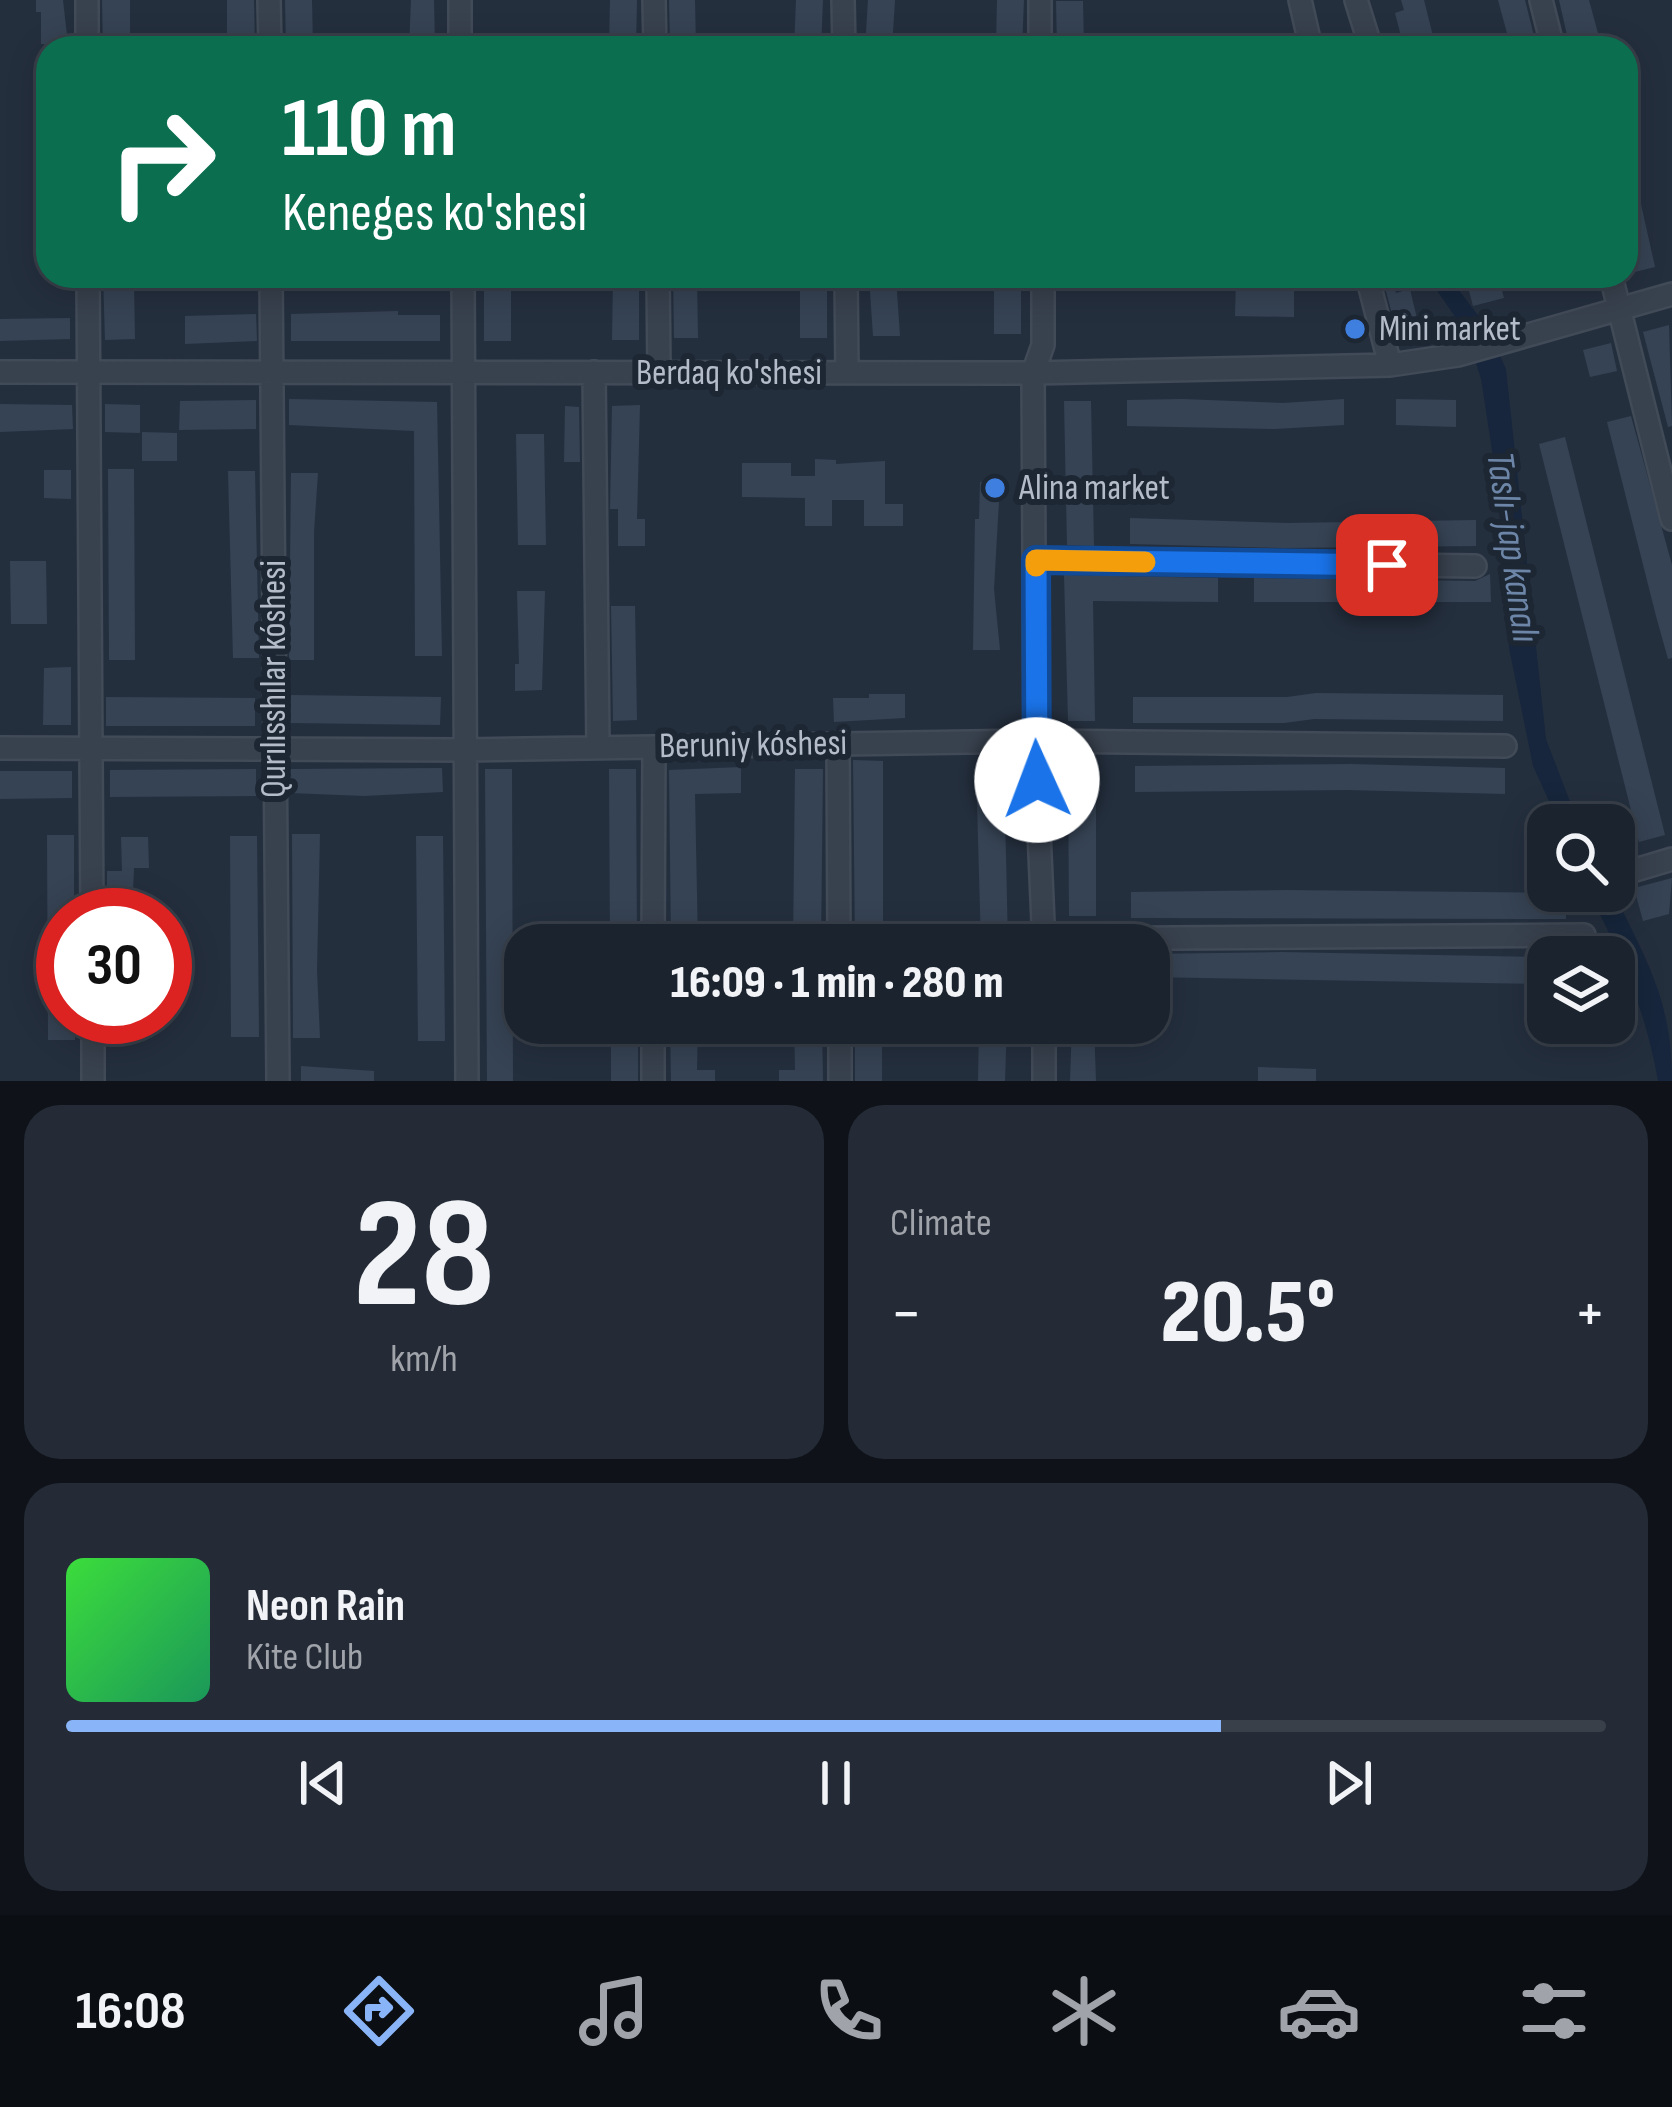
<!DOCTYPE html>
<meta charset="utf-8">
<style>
:root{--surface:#1b232e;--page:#242b36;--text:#f1f3f6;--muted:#a0a4aa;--line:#39404a;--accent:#8ab4f8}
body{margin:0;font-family:"Sofia Sans Condensed",sans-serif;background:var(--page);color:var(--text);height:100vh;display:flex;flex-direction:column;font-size:45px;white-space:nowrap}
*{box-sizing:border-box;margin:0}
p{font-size:39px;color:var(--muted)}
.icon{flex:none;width:66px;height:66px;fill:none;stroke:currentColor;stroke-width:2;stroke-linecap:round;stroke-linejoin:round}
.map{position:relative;height:1081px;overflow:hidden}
.sheet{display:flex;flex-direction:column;gap:24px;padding:24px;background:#0f1319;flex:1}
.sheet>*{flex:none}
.hud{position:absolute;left:36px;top:36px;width:1602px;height:252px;border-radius:36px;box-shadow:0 6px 30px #0003,0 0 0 3px var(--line);background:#0b6e4f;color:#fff;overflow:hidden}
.controls{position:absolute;left:1527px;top:804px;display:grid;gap:24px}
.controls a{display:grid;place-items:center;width:108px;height:108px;border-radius:24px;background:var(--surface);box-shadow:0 6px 30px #0003,0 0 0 3px var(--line);font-size:60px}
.speed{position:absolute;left:36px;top:888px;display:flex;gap:24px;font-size:60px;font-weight:700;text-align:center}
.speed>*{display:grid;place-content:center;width:156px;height:156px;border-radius:50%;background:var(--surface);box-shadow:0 6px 30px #0003,0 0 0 3px var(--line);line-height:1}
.speed .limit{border:18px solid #d22;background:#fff;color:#111}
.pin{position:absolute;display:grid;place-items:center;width:102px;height:102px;color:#fff;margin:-51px;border-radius:24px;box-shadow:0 6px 18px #0006}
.me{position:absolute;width:132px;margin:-66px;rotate:358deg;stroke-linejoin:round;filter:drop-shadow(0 0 9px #0008)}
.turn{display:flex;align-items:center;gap:42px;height:252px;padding:0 48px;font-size:54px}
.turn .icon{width:156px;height:156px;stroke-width:2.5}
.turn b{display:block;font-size:84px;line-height:102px}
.big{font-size:90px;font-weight:800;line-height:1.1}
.sheet .widget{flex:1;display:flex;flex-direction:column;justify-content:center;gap:18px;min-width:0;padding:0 42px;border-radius:36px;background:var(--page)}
.sheet .dial{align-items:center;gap:0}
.dial b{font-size:156px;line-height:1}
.song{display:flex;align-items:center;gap:36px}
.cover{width:144px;height:144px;border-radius:18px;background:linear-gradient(135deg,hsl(120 70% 55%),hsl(150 70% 35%))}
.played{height:12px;border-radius:6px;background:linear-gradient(90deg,var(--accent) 75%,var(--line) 75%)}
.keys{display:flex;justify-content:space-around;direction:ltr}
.heat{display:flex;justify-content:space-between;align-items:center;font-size:66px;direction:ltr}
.sheet .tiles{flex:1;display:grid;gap:24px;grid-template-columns:1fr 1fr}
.widget:last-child{grid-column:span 2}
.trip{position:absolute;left:504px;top:924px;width:666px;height:120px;border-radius:36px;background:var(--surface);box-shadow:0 6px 30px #0003,0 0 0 3px var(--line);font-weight:800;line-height:120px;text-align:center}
.tabs{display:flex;height:192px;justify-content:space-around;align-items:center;background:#0b0e12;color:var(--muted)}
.tabs .icon{width:84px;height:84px}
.tabs .active{color:var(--accent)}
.tabs b{font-size:54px;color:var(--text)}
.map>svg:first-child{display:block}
.water{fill:#17263c}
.building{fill:#364354}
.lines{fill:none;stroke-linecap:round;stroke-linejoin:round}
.minor-casing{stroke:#414a57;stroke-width:26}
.minor{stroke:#38414e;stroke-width:21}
.route-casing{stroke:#114b97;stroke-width:30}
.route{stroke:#1a73e8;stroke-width:21}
.slow{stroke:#f59e0b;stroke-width:21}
.shop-dot{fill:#3f7fe0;stroke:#1d2633;stroke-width:4.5}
.labels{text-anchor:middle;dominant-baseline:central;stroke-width:12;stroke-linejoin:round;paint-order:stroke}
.poi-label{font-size:36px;fill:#b4bcc9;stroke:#1d2633;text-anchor:start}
.street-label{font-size:36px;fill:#b4bcc9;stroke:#1d2633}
.water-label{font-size:39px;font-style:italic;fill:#6d86a8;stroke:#1d2633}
</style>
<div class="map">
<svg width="1672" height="1081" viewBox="0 0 1672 1081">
<rect width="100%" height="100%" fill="#242f3e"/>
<path class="water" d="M1427 276H1448L1487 327 1506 369 1546 739 1579 825H1560L1533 766 1509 648 1504 528 1481 379 1467 334Z
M1588 891H1613C1647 962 1672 1000 1672 1081H1658C1646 1011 1621 954 1588 891Z"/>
<path class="building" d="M36 0H63L68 44H41V12H36Z
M102 0H130V48H103Z
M227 0H254L255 48H227Z
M285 0H312L313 48H286Z
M411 0H434L435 48H409Z
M610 0H637L636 48H609Z
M669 0H695L696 48H670Z
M796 0H823L821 48H794Z
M868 0H895L892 48H865Z
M997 0H1024L1022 48 996 45Z
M1401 0H1424L1436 48H1404L1395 13 1404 10Z
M1498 0H1525L1537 48H1511Z
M1559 0H1589L1599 37 1594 38 1597 48H1570Z
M1056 1H1083L1084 48H1057Z
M1626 144H1630L1641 185 1637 186 1655 267 1635 272H1630L1626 256Z
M103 276H131V282H134L135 339 105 340Z
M613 276H639V340H612Z
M673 276H697L698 338H674Z
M800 276H827V338H800Z
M994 276H1021V334H994Z
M1236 276H1258V282L1294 283V317L1235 316Z
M1382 276H1391L1396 293 1410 289 1418 323 1396 329Z
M1465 276H1498L1504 298 1473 306Z
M869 277H896L900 336H873Z
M484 279H511V341H484Z
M398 311V315H440V341H291V314Z
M256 314 257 341 185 344V316Z
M70 318V339L0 341V319Z
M1669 325 1672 426 1668 427 1643 332Z
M1611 343 1617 371 1590 377 1583 350Z
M289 399 437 402 442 656H415L414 431 289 425Z
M1182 399 1283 403 1344 399V425L1275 429 1127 426V400Z
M1396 399 1456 400V427L1396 425Z
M256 400V429L179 430 180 401Z
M1064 401H1091L1094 546 1067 545Z
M0 404 72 405 73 429 0 432Z
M105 404 140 405V433L105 432Z
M640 405 637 519H645V546H618V509H610L612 406Z
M565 406 579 407 580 462H564Z
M1631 416 1672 565V658L1668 659 1656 616 1607 422Z
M142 432 177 433V461H142Z
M516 434H544L546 545H518Z
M1565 437 1665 835 1639 842 1539 444Z
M815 459 836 460V464L885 461V504H903V526H864V500H832V526H805V498L742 497V463H791V476H815Z
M108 469H134L135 660H109Z
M44 470H71V499L44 498Z
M228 471H255L259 658H233Z
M291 473H318L314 532V660H289Z
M980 482 1000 483 994 589 1000 650H973L975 519H979Z
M1130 518 1288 523 1476 520V546L1284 548 1130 544Z
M10 561H46L47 624H11Z
M1490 574 1491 602H1254V578L1475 581Z
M1064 575 1218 578V602L1093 601 1095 721H1068Z
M517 591H545L542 690 515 691V664H519Z
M611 606H635L637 720 613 721Z
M71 667V725H43L44 668Z
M1316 693 1503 695V721L1314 719 1284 723H1133V697H1287Z
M869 694H905V718L834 722 833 698H869Z
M291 695 441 697 440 725 291 723Z
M106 697 255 698V726H106Z
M853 760 883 761V945H855Z
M1351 764 1505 768V794L1348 790 1135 792V766Z
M741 767V793L695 794 698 945H671L669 770Z
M976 767H1004L1008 945H981Z
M442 768 443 792 364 796 290 793V769Z
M1096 768V916H1069L1068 769Z
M256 769V796L110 797V770Z
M485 769H512L513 1081H487Z
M609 769H636L637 945H610Z
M795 769H823L821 945H793Z
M0 771H72V798L0 799Z
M292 834H320L317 970 320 1038H293Z
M47 835H74V915H63V1017H75V1040H48Z
M230 836H257L259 1037H231Z
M416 836H443L445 1041H418Z
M121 837H148L149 868H134L132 915H107V871H122Z
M1672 878 1669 914 1643 921 1634 888Z
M1286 890 1566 893V919L1131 918V892Z
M1282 952 1536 957V952L1548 953V979H1536V984L1149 977V954Z
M611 1023H638V1081H611Z
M670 1023H698L697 1070H715V1081H671Z
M794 1023H822L823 1081H779V1070H795Z
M855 1023H882V1081H855Z
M979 1023H1007L1005 1081H978Z
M1072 1023H1094L1096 1081H1070Z
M301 1066 374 1071V1081H301Z
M1258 1067 1316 1069V1081H1258Z"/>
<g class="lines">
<g class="minor-casing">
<path id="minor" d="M87 0V48
M269 0 270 48
M460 0V48
M654 0 655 48
M843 0 844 48
M1040 0V48
M1300 0 1311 48
M1356 0 1371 48
M1541 0 1553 48
M88 276 92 915
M271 276 278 1081
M463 276 467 1081
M658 276 659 373
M846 276 847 373
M1043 276V345L1033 373 1035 741 1044 945
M1367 276 1390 365
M1611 276 1672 519
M0 372 1033 373 1390 365 1458 355 1672 294
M594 372 598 747
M1036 560 1475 566
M838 743 839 945
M0 748 465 750 1035 741 1505 746
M1622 874 1672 859
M1044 939 1584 935
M653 945 654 747
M93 1017V1081
M840 1023V1081
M1044 1023V1081
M653 1081V1023"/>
</g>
<use href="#minor" class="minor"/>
</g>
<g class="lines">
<g class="route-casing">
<path id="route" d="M1037 780 1036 560 1387 565"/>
</g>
<use href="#route" class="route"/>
<path class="slow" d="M1036 566V560L1145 562"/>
</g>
<g class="shop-dot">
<circle cx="1355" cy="329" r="12"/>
<circle cx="995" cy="488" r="12"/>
</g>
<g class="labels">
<g class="poi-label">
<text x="1379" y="329">Mini market</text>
<text x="1019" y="488">Alina market</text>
</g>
<g class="street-label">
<text x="729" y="373">Berdaq ko'shesi</text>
<text transform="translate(274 679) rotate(-90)">Qurılısshılar kóshesi</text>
<text transform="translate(753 745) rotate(-1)">Beruniy kóshesi</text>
</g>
<g class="water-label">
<text transform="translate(1512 547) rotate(82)">Taslı-jap kanalı</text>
</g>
</g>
</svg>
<div class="controls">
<a><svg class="icon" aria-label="search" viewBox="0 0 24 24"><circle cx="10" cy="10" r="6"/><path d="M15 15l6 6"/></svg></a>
<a><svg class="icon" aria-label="layers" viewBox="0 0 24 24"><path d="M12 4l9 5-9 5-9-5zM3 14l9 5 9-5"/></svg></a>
</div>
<div class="speed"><div class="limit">30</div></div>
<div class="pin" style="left:1387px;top:565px;background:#d93025"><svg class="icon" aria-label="arrive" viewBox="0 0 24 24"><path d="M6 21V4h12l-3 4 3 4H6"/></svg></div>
<svg class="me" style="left:1037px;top:780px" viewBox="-20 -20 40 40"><circle r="19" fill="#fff"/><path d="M0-13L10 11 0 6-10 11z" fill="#1a73e8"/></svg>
<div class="trip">16:09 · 1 min · 280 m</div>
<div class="hud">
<div class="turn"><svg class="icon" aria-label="right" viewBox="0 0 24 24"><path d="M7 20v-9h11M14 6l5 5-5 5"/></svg><div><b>110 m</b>Keneges ko'shesi</div></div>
</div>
</div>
<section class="sheet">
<div class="tiles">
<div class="widget dial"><b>28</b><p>km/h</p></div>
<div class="widget"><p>Climate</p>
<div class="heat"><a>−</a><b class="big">20.5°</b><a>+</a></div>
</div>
<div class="widget">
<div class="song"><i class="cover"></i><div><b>Neon Rain</b><p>Kite Club</p></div></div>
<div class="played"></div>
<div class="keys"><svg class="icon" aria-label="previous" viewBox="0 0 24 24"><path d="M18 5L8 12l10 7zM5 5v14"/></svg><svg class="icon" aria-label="pause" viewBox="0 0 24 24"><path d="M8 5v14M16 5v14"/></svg><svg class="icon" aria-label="next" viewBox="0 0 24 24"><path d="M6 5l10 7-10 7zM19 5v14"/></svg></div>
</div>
</div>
</section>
<nav class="tabs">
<b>16:08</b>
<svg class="icon active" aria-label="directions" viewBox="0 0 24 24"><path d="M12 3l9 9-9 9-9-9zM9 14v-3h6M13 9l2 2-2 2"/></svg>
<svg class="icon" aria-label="music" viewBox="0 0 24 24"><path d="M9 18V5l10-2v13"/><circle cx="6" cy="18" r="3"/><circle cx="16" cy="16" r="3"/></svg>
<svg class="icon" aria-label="phone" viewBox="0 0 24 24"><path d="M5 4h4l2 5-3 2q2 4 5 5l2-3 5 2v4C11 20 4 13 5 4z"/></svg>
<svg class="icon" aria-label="climate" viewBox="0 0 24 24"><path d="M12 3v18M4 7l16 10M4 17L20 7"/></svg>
<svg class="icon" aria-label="car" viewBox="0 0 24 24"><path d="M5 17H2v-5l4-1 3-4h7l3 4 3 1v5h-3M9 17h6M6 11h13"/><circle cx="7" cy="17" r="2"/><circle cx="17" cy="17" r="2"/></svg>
<svg class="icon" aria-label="filters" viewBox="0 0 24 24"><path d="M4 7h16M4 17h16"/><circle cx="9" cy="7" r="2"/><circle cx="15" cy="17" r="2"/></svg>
</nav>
